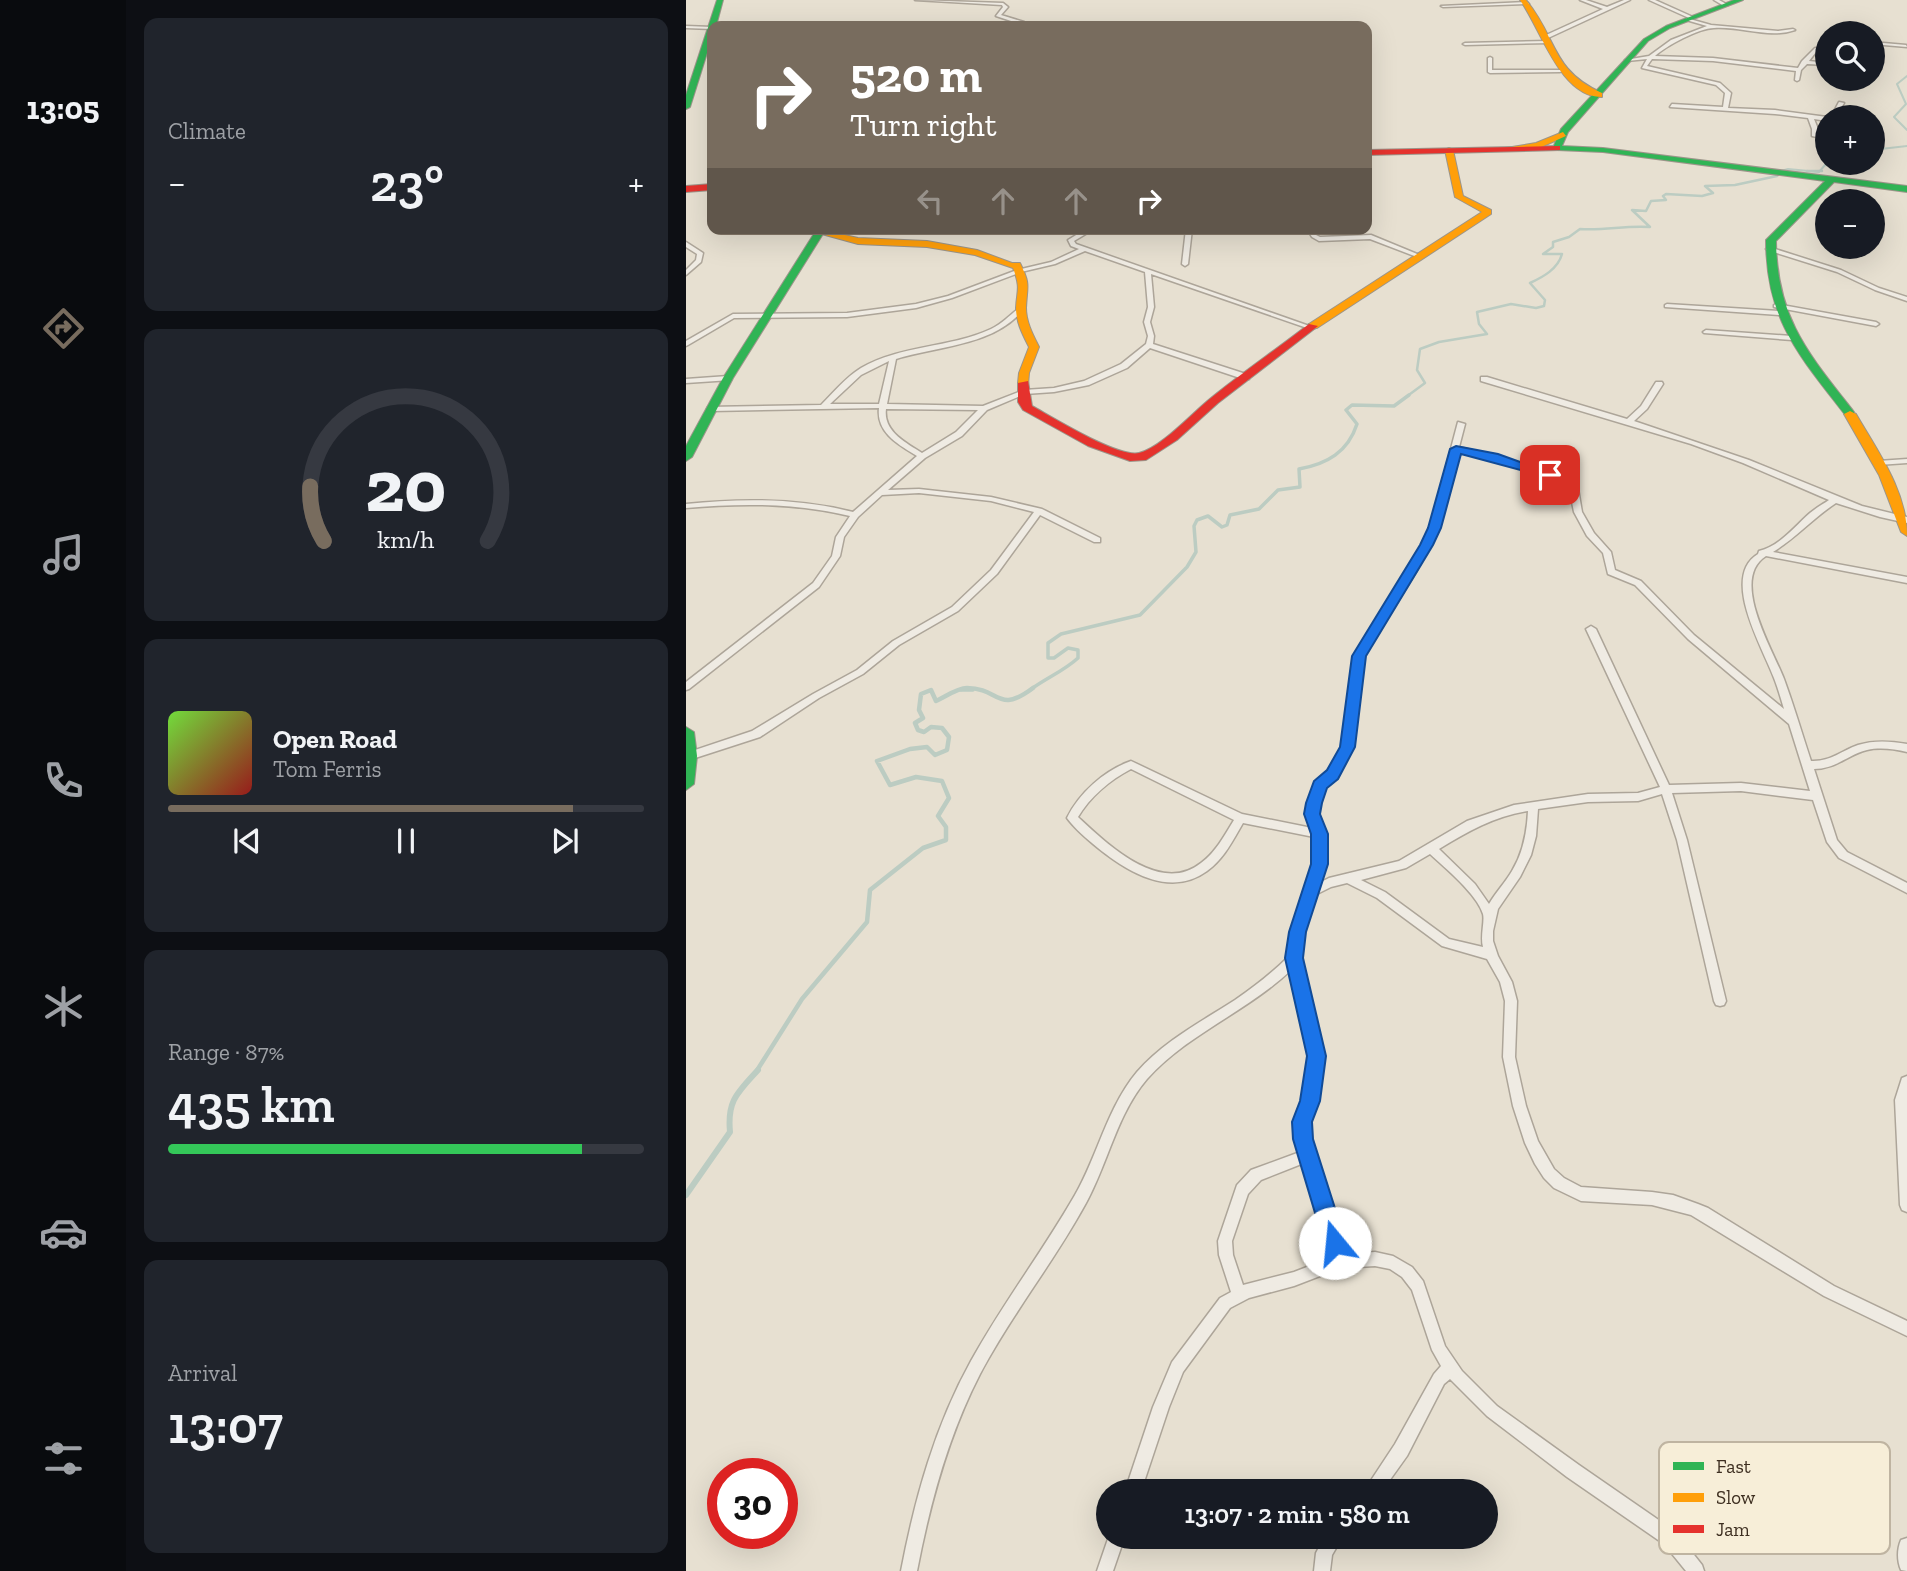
<!DOCTYPE html>
<meta charset="utf-8">
<style>
:root{--surface:#171b24;--page:#20242c;--text:#f1f3f6;--muted:#9ea1a6;--line:#363941;--accent:#786c5e}
body{margin:0;font-family:"Zilla Slab",serif;background:var(--page);color:var(--text);height:100vh;display:flex;flex-direction:column;font-size:26px;white-space:nowrap}
*{box-sizing:border-box;margin:0}
p{font-size:23px;color:var(--muted)}
.icon{flex:none;width:38px;height:38px;fill:none;stroke:currentColor;stroke-width:2;stroke-linecap:round;stroke-linejoin:round}
.map{position:relative;flex:1;overflow:hidden}
.sheet{display:flex;flex-direction:column;gap:18px;padding:18px;background:#0d0f14;width:560px}
.sheet>*{flex:none}
.guide{position:absolute;left:21px;top:21px;width:665px;height:214px;border-radius:14px;box-shadow:0 7px 28px #0002;background:#786c5e;color:#fff;overflow:hidden}
.fabs{position:absolute;left:1129px;top:21px;display:grid;gap:14px}
.fabs a{display:grid;place-items:center;width:70px;height:70px;border-radius:50%;background:var(--surface);box-shadow:0 7px 28px #0002;font-size:35px}
.speed{position:absolute;left:21px;top:1458px;display:flex;gap:14px;font-size:35px;font-weight:700;text-align:center}
.speed>*{display:grid;place-content:center;width:91px;height:91px;border-radius:50%;background:var(--surface);box-shadow:0 7px 28px #0002;line-height:1}
.speed .limit{border:10px solid #d22;background:#fff;color:#111}
.pin{position:absolute;display:grid;place-items:center;width:60px;height:60px;color:#fff;margin:-30px;border-radius:14px;box-shadow:0 4px 10px #0006}
.me{position:absolute;width:77px;margin:-38px;rotate:343deg;stroke-linejoin:round;filter:drop-shadow(0 0 5px #0008)}
.turn{display:flex;align-items:center;gap:24px;height:147px;padding:0 28px;font-size:32px}
.turn .icon{width:91px;height:91px;stroke-width:2.5}
.turn b{display:block;font-size:49px;line-height:60px}
.lanes{display:flex;align-items:center;height:66px;padding:0 28px;background:#0003;justify-content:center;gap:35px;direction:ltr}
.lanes .off{opacity:.35}
.big{font-size:52px;font-weight:600;line-height:1.1}
.sheet .card{flex:1;display:flex;flex-direction:column;justify-content:center;gap:10px;min-width:0;padding:0 24px;border-radius:14px;background:var(--page)}
.sheet .dial{align-items:center;gap:0}
.dial svg{height:182px;overflow:visible;fill:none;stroke:var(--line);stroke-width:7;stroke-linecap:round;text-anchor:middle}
.dial text{fill:var(--text);stroke:none}
.song{display:flex;align-items:center;gap:21px}
.cover{width:84px;height:84px;border-radius:10px;background:linear-gradient(135deg,hsl(100 70% 55%),hsl(0 70% 35%))}
.played{height:7px;border-radius:4px;background:linear-gradient(90deg,var(--accent) 85%,var(--line) 85%)}
.keys{display:flex;justify-content:space-around;direction:ltr}
.heat{display:flex;justify-content:space-between;align-items:center;font-size:38px;direction:ltr}
.charge{height:10px;border-radius:5px;background:linear-gradient(90deg,#34c759 87%,var(--line) 0)}
.trip{position:absolute;left:410px;top:1479px;width:402px;height:70px;border-radius:35px;background:var(--surface);box-shadow:0 7px 28px #0002;font-weight:600;line-height:70px;text-align:center}
main{display:flex;flex:1;min-height:0}
.menu{display:flex;flex-direction:column;width:126px;justify-content:space-around;align-items:center;background:#090b0e;color:var(--muted)}
.menu .icon{width:49px;height:49px}
.menu .active{color:var(--accent)}
.menu b{font-size:32px;color:var(--text)}
.map>svg:first-child{display:block}
.lines{fill:none;stroke-linecap:round;stroke-linejoin:round}
.stream-far4{stroke:#bcccc2;stroke-width:2}
.stream-far3{stroke:#bcccc2;stroke-width:2.5}
.stream-far2{stroke:#bcccc2;stroke-width:3.5}
.stream-far1{stroke:#bcccc2;stroke-width:4.5}
.stream{stroke:#bcccc2;stroke-width:6}
.street-casing{stroke:#ada599;stroke-width:3}
.fast-casing{stroke:#9c958a;stroke-width:2}
.slow-casing{stroke:#9c958a;stroke-width:2}
.jam-casing{stroke:#9c958a;stroke-width:2}
.street{fill:#efebe3;fill-rule:evenodd}
.fast{fill:#30b455;fill-rule:evenodd}
.slow{fill:#ff9f0a;fill-rule:evenodd}
.jam{fill:#e5322d;fill-rule:evenodd}
.route{fill:#1a73e8;stroke:#114b97;stroke-width:2}
.key{fill:#f7eed8;stroke:#bfb4a1;stroke-width:2}
.key-label{font-size:19px;fill:#3d2e20}
</style>
<main>
<nav class="menu">
<b>13:05</b>
<svg class="icon active" aria-label="directions" viewBox="0 0 24 24"><path d="M12 3l9 9-9 9-9-9zM9 14v-3h6M13 9l2 2-2 2"/></svg>
<svg class="icon" aria-label="music" viewBox="0 0 24 24"><path d="M9 18V5l10-2v13"/><circle cx="6" cy="18" r="3"/><circle cx="16" cy="16" r="3"/></svg>
<svg class="icon" aria-label="phone" viewBox="0 0 24 24"><path d="M5 4h4l2 5-3 2q2 4 5 5l2-3 5 2v4C11 20 4 13 5 4z"/></svg>
<svg class="icon" aria-label="climate" viewBox="0 0 24 24"><path d="M12 3v18M4 7l16 10M4 17L20 7"/></svg>
<svg class="icon" aria-label="car" viewBox="0 0 24 24"><path d="M5 17H2v-5l4-1 3-4h7l3 4 3 1v5h-3M9 17h6M6 11h13"/><circle cx="7" cy="17" r="2"/><circle cx="17" cy="17" r="2"/></svg>
<svg class="icon" aria-label="filters" viewBox="0 0 24 24"><path d="M4 7h16M4 17h16"/><circle cx="9" cy="7" r="2"/><circle cx="15" cy="17" r="2"/></svg>
</nav>
<section class="sheet">
<div class="card"><p>Climate</p>
<div class="heat"><a>−</a><b class="big">23°</b><a>+</a></div>
</div>
<div class="card dial"><svg viewBox="0 0 100 80">
<path d="M14 69A42 42 0 1 1 86 69"/>
<path d="M14 69A42 42 0 0 1 8 45" stroke="#786c5e"/>
<text x="50" y="56" font-size="32" font-weight="700">20</text>
<text x="50" y="72" font-size="11">km/h</text>
</svg></div>
<div class="card">
<div class="song"><i class="cover"></i><div><b>Open Road</b><p>Tom Ferris</p></div></div>
<div class="played"></div>
<div class="keys"><svg class="icon" aria-label="previous" viewBox="0 0 24 24"><path d="M18 5L8 12l10 7zM5 5v14"/></svg><svg class="icon" aria-label="pause" viewBox="0 0 24 24"><path d="M8 5v14M16 5v14"/></svg><svg class="icon" aria-label="next" viewBox="0 0 24 24"><path d="M6 5l10 7-10 7zM19 5v14"/></svg></div>
</div>
<div class="card"><p>Range · 87%</p><b class="big">435 km</b><div class="charge"></div></div>
<div class="card"><p>Arrival</p><b class="big">13:07</b></div>
</section>
<div class="map">
<svg width="1221" height="1571" viewBox="0 0 1221 1571">
<rect width="100%" height="100%" fill="#e7e0d1"/>
<g class="lines">
<path class="stream-far4" d="M1221 76 1211 84 1220 104 1208 117 1221 130
M1186 150 1221 146
M1095 171 1102 169 1133 172 1139 165 1167 166 1162 163"/>
<path class="stream-far3" d="M1121 171H1136
M720 397 739 383 731 370 734 349 753 342 801 334 793 324 791 312 825 304 850 308 858 306 859 300 844 283C857 277 872 269 876 254H857L867 247V242L883 237 894 229C918 231 940 225 964 227L946 210 960 211 965 201 980 200 977 196 980 194 1016 196 1027 193 1019 186 1049 185 1091 176"/>
<path class="stream-far2" d="M275 690H287
M344 690C360 678 378 671 392 658V650L382 648 368 658H362V643L375 634 454 615 501 567 510 552 508 526 511 520 522 516 536 527 541 525 544 515 573 509 592 490 614 487 613 469C641 464 662 452 671 424L660 410 666 405 708 406 723 395"/>
<path class="stream-far1" d="M70 1072 116 999 181 922 184 890 237 848 260 840V827L252 816 263 798 256 781 230 777 204 785 191 761 224 749 241 747 249 755 261 750 263 737 256 728 245 727 238 732 232 730 229 723 237 718 233 710 235 694 245 690 250 701C259 697 271 688 281 688 314 688 311 715 347 688"/>
<path class="stream" d="M0 1195 44 1132C41 1101 51 1093 72 1070"/>
<g class="street-casing">
<path id="street" d="M229 0 317 3 322 7 315 15 338 22V26H334V24L310 16 317 7 316 5Z
M894 0H900L921 7 938 0H944L862 38H858V36L917 9Z
M963 0H969L1007 17 1003 18Z
M1028 0H1033L1042 5 1038 6Z
M841 2 843 4 757 7 755 6Z
M1000 18 1025 25 1092 31 1107 29 1109 30C1084 39 1054 26 1028 28 1013 28 980 46 969 56L1027 58 1112 68 1116 61 1129 48H1133L1123 61 1141 63V65L1121 64 1115 70 1113 80 1111 81 1109 80 1110 71 1027 61 966 59 961 66 1034 83 1045 93 1042 108 1089 110 1141 117V121L1128 119 1132 129 1131 137 1126 136V129L1122 118 1089 114 984 107 986 104 1037 107 1039 93 1030 85 956 68 961 59 941 61 939 60 963 56 985 40 1021 26 1000 20Z
M0 26 26 27V29L0 28Z
M862 41 864 43 779 45 777 44 779 43Z
M1186 42 1220 45 1221 47 1186 44Z
M804 57 806 58V70H874L876 71 874 72 804 73 802 72V58Z
M1153 102 1158 103 1149 117H1145Z
M400 229H408L388 241 390 244 629 328 624 329 465 274 468 307 464 322 468 336 467 344 563 375V379H557L464 348 441 368 403 385 368 392 339 394 301 410 276 436 239 458 202 490 233 489 305 497 356 509 414 538V542H408L354 515 311 574 272 611 213 645 177 674 133 698 74 737 3 760 0 759V753L66 731 127 694 171 670 207 641 266 607 305 570 348 512 305 501 233 493 196 495 172 517 158 537 154 556 133 587 3 689 0 690V682L127 583 146 556 150 537 164 516C109 503 56 503 0 508V504C57 498 112 498 167 512L231 456C213 445 190 433 193 408L25 411 21 409 22 407 135 405C148 392 160 377 175 368 214 345 264 348 305 329 318 323 324 314 335 307L338 309C308 346 253 346 210 359L201 404 297 406 338 390 368 388 398 381 435 364 460 344 462 336 458 322 462 307 459 272 399 251 369 264 335 272 266 298 230 308 161 317 48 318 2 345 0 346V341L47 314 161 313 230 304 262 296 331 270 365 262 393 249 385 246 382 240ZM203 361 193 404H144L175 375ZM200 409 292 410 270 432 236 453C219 442 197 431 200 409Z
M500 229H506L502 264 499 266 496 264Z
M621 229H627L630 235 634 237 685 235 736 256 731 257 684 239 633 241 626 237Z
M0 242 17 253 15 262 0 275V270L10 260 11 254 0 247Z
M1083 247 1155 270 1193 288 1221 297V301L1189 290 1151 272 1081 250 1080 249Z
M981 304 1093 311 1096 313 1093 315 979 307V305Z
M1090 304 1190 322 1193 324 1190 326 1088 307V305Z
M1020 330 1106 336 1110 338 1106 340 1018 333 1017 332Z
M42 376H45V380L0 383V379Z
M795 377H801L941 419 955 406 970 382H976L977 384 961 409 948 421 1063 460 1176 506 1221 517V523L1194 517 1150 503C1127 518 1110 538 1087 552L1221 577V583L1080 556C1043 579 1087 650 1098 679 1108 706 1116 734 1125 761 1144 762 1155 751 1172 745 1188 740 1204 741 1221 744V752C1208 749 1194 747 1181 750 1161 755 1150 769 1128 769L1151 840 1161 852 1221 883V893L1153 858 1141 842 1127 800 1055 791 986 793 1001 840 1040 1001 1038 1005 1034 1006 1030 1005 1028 1001 991 840 976 794 952 801 902 802 852 809 850 836 845 855 834 877 812 909 807 931V941L812 956 826 982 831 1001 829 1057 840 1106 852 1141 868 1169 878 1178 895 1187 966 1192 987 1195 1012 1204 1022 1208 1148 1286 1221 1321V1336L1138 1296 1005 1215 966 1205 895 1201 868 1188 858 1178 849 1164 839 1143 827 1106 817 1057 819 1001 814 982 801 959 756 946 691 898 661 883 645 887 629 895 618 932 614 959 636 1056 630 1101 623 1122 624 1139 660 1254 689 1252 707 1256 726 1267 737 1281 759 1346 776 1371 811 1406 893 1465 990 1532 1016 1565 1018 1571H1000L978 1544 881 1477 801 1416 764 1379 758 1384 721 1456 696 1491H678L709 1444 748 1374 755 1366 746 1350 726 1290 716 1277 704 1269 689 1266 655 1268 608 1286 563 1298 544 1308 497 1372 483 1407 455 1491H439L467 1407 486 1362 534 1298 545 1292 533 1255 532 1241 551 1185 565 1170 614 1152 610 1139 609 1122 618 1101 624 1056 605 970C561 1012 501 1034 461 1079 431 1114 422 1163 400 1203 368 1262 325 1315 294 1374 262 1436 244 1503 231 1571H215C229 1498 249 1426 285 1361 317 1303 357 1251 389 1195 412 1155 421 1108 451 1072 478 1041 515 1022 549 1000 568 987 586 973 602 957L606 932 627 864 628 837 557 823C547 840 538 859 521 871 484 898 442 872 412 848 401 839 389 829 381 818 393 793 419 770 445 761L556 814 626 828 621 814 629 785 642 771 656 747 668 656 722 572 744 528 772 422 779 424 773 447 816 458 876 475 858 453 862 451H865L891 483 896 512 908 533 925 552 929 570 955 581 1008 635 1098 709C1095 699 1092 688 1088 678 1077 648 1034 577 1072 554L1073 551C1094 546 1108 527 1124 513 1130 508 1137 504 1143 500L1057 463 1005 444 795 381ZM772 452 810 461 882 482 888 512 901 536 917 553 922 574 949 585 1002 639 1103 724 1124 791 1055 783 983 785 910 629 905 626 900 629 974 787 952 793 902 794 828 805 781 821 713 861 643 878 633 883 639 864V834L631 814 633 803 639 787 650 777 666 747 678 656 730 572 752 528ZM445 769 548 820C538 836 530 852 515 863 474 896 420 843 392 817 404 797 424 780 445 769ZM842 811C841 832 837 853 826 871 819 883 810 892 803 904L789 884 753 849C781 832 809 816 842 811ZM744 854C759 868 791 894 797 914 799 921 794 936 797 947L763 939 699 892 675 880 720 868ZM618 1163 647 1257 608 1272 557 1285 547 1255 546 1241 562 1194 575 1180Z
M1221 459V463L1192 465 1188 463 1192 461Z
M1221 1076V1212L1216 1210 1214 1205 1209 1100 1216 1078Z
M423 1536H439L427 1571H411Z
M639 1536H657L646 1555 644 1571H628L630 1553Z
M1221 1538V1571L1215 1570C1211 1561 1211 1549 1215 1540Z"/>
</g>
<g class="fast-casing">
<path id="fast" d="M31 0H37L30 26H26V37L4 107 0 109V95Z
M1048 0H1057L984 28 962 41 882 132 876 146 917 148 1221 186V192L1148 182 1090 241C1091 319 1122 353 1168 412V416H1160C1114 356 1080 321 1080 240L1139 181 917 152 871 150 867 148 875 129 958 39 980 26Z
M131 229H140L47 378 6 457 0 461V446L37 378Z
M0 727 8 732 11 756 8 784 0 790Z"/>
</g>
<g class="slow-casing">
<path id="slow" d="M834 0H840C872 39 865 70 916 93V97C874 97 855 29 834 0Z
M877 132 880 136 855 147 824 150 820 148 850 143Z
M763 148 767 150 777 196 805 210V214L631 328H623V324L796 212 769 197 759 150Z
M132 229 172 238 241 241 291 250 326 263H334C345 285 341 286 340 308 340 322 347 335 353 347L343 373 342 385 332 383 333 373 343 347C337 335 330 322 330 308 331 289 335 289 327 268L289 255 241 247 172 244 132 233Z
M1164 411 1170 414C1192 452 1221 491 1221 536L1215 532 1193 475 1158 414Z"/>
</g>
<g class="jam-casing">
<path id="jam" d="M871 146H874V150L681 155V150Z
M26 184V190L0 192V186Z
M623 324 632 326 532 403 491 440 460 460 444 461 402 446 337 410 332 402V383L342 381 346 406C366 417 432 458 453 453 475 448 506 413 525 398 557 372 591 349 623 324Z"/>
</g>
<use href="#street" class="street"/>
<use href="#fast" class="fast"/>
<use href="#slow" class="slow"/>
<use href="#jam" class="jam"/>
</g>
<path class="route" d="M770 446 812 454 870 475 864 478 775 454 755 528 747 545 680 656 669 747 652 779 641 788 636 803 634 814 642 834V864L620 932 617 958 640 1056 634 1101 626 1122 627 1139 660 1243 657 1250 649 1253 642 1250 638 1243 607 1139 606 1122 614 1101 621 1056 599 958 603 932 625 864V834L618 814 620 803 628 781 641 770 654 747 666 656 734 545 742 528 764 449Z"/>
<rect x="973" y="1442" width="231" height="112" rx="10" class="key"/>
<rect x="987" y="1462" width="31" height="8" fill="#30b455"/>
<rect x="987" y="1493" width="31" height="9" fill="#ff9f0a"/>
<rect x="987" y="1525" width="31" height="8" fill="#e5322d"/>
<g class="key-label">
<text x="1030" y="1473">Fast</text>
<text x="1030" y="1504">Slow</text>
<text x="1030" y="1536">Jam</text>
</g>
</svg>
<div class="fabs">
<a><svg class="icon" aria-label="search" viewBox="0 0 24 24"><circle cx="10" cy="10" r="6"/><path d="M15 15l6 6"/></svg></a>
<a>+</a>
<a>−</a>
</div>
<div class="speed"><div class="limit">30</div></div>
<div class="pin" style="left:864px;top:475px;background:#d93025"><svg class="icon" aria-label="arrive" viewBox="0 0 24 24"><path d="M6 21V4h12l-3 4 3 4H6"/></svg></div>
<svg class="me" style="left:649px;top:1243px" viewBox="-20 -20 40 40"><circle r="19" fill="#fff"/><path d="M0-13L10 11 0 6-10 11z" fill="#1a73e8"/></svg>
<div class="trip">13:07 · 2 min · 580 m</div>
<div class="guide">
<div class="turn"><svg class="icon" aria-label="right" viewBox="0 0 24 24"><path d="M7 20v-9h11M14 6l5 5-5 5"/></svg><div><b>520 m</b>Turn right</div></div>
<div class="lanes"><svg class="icon off" aria-label="left" viewBox="0 0 24 24"><path d="M17 20v-9H6M10 6l-5 5 5 5"/></svg><svg class="icon off" aria-label="ahead" viewBox="0 0 24 24"><path d="M12 20V5M6 11l6-6 6 6"/></svg><svg class="icon off" aria-label="ahead" viewBox="0 0 24 24"><path d="M12 20V5M6 11l6-6 6 6"/></svg><svg class="icon" aria-label="right" viewBox="0 0 24 24"><path d="M7 20v-9h11M14 6l5 5-5 5"/></svg></div>
</div>
</div>
</main>
